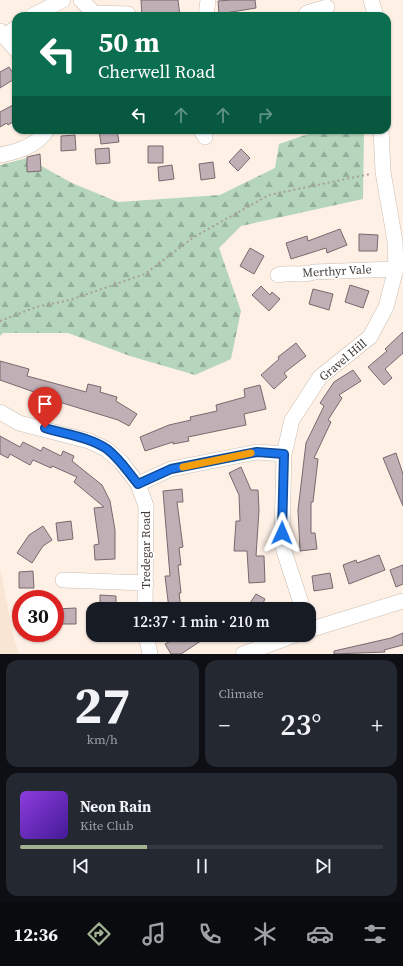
<!DOCTYPE html>
<meta charset="utf-8">
<style>
:root{--surface:#171b24;--page:#242831;--text:#f1f3f6;--muted:#9ea1a6;--line:#363941;--accent:#a2b191}
body{margin:0;font-family:"Source Serif 4",serif;background:var(--page);color:var(--text);height:100vh;display:flex;flex-direction:column;font-size:15px;white-space:nowrap}
*{box-sizing:border-box;margin:0}
p{font-size:13px;color:var(--muted)}
.icon{flex:none;width:22px;height:22px;fill:none;stroke:currentColor;stroke-width:2;stroke-linecap:round;stroke-linejoin:round}
.map{position:relative;height:654px;overflow:hidden}
.side{display:flex;flex-direction:column;gap:6px;padding:6px;background:#0d0f14;flex:1}
.side>*{flex:none}
.top-card{position:absolute;left:12px;top:12px;width:379px;height:122px;border-radius:12px;box-shadow:0 1px 3px #0004;background:#0b6e4f;color:#fff;overflow:hidden}
.speed{position:absolute;left:12px;top:590px;display:flex;gap:8px;font-size:20px;font-weight:700;text-align:center}
.speed>*{display:grid;place-content:center;width:52px;height:52px;border-radius:50%;background:var(--surface);box-shadow:0 1px 3px #0004;line-height:1}
.speed .limit{border:6px solid #d22;background:#fff;color:#111}
.pin{position:absolute;display:grid;place-items:center;width:34px;height:34px;color:#fff;margin:-41px -17px;border-radius:50% 50% 50% 0;rotate:-45deg;box-shadow:0 0 4px #0007}
.pin .icon{rotate:45deg}
.me{position:absolute;width:44px;margin:-22px;rotate:1deg;stroke-linejoin:round;filter:drop-shadow(0 0 3px #0008)}
.turn{display:flex;align-items:center;gap:14px;height:84px;padding:0 20px;font-size:18px}
.turn .icon{width:52px;height:52px;stroke-width:2.5}
.turn b{display:block;font-size:28px;line-height:34px}
.lanes{display:flex;align-items:center;height:38px;padding:0 20px;background:#0003;justify-content:center;gap:20px;direction:ltr}
.lanes .off{opacity:.35}
.big{font-size:30px;font-weight:600;line-height:1.1}
.side .card{flex:1;display:flex;flex-direction:column;justify-content:center;gap:6px;min-width:0;padding:0 14px;border-radius:12px;background:var(--page)}
.side .dial{align-items:center;gap:0}
.dial b{font-size:52px;line-height:1}
.song{display:flex;align-items:center;gap:12px}
.cover{width:48px;height:48px;border-radius:6px;background:linear-gradient(135deg,hsl(270 70% 55%),hsl(260 70% 35%))}
.played{height:4px;border-radius:2px;background:linear-gradient(90deg,var(--accent) 35%,var(--line) 35%)}
.keys{display:flex;justify-content:space-around;direction:ltr}
.heat{display:flex;justify-content:space-between;align-items:center;font-size:22px;direction:ltr}
.side .tiles{flex:1;display:grid;gap:6px;grid-template-columns:1fr 1fr}
.card:last-child{grid-column:span 2}
.trip{position:absolute;left:86px;top:602px;width:230px;height:40px;border-radius:12px;background:var(--surface);box-shadow:0 1px 3px #0004;font-weight:600;line-height:40px;text-align:center}
.menu{display:flex;height:64px;justify-content:space-around;align-items:center;background:#090b0e;color:var(--muted)}
.menu .icon{width:28px;height:28px}
.menu .active{color:var(--accent)}
.menu b{font-size:18px;color:var(--text)}
.map>svg:first-child{display:block}
.built{fill:#f8e5d4}
.forest{fill:url(#forest-firs)}
.building{fill:#c0afb5;stroke:#79696f}
.lines{fill:none;stroke-linecap:round;stroke-linejoin:round}
.minor-casing{stroke:#cabdb2;stroke-width:16}
.path{stroke:#aaa098;stroke-width:2;stroke-dasharray:2 3;stroke-linecap:butt}
.minor{stroke:#fff;stroke-width:15}
.route-casing{stroke:#114b97;stroke-width:10}
.route{stroke:#1a73e8;stroke-width:7}
.slow{stroke:#f59e0b;stroke-width:7}
.labels{text-anchor:middle;dominant-baseline:central;stroke-width:3.5;stroke-linejoin:round;paint-order:stroke}
.street-label{font-size:12px;fill:#3f3a36;stroke:#fff}
</style>
<div class="map">
<svg width="403" height="654" viewBox="0 0 403 654">
<defs>
<pattern id="forest-firs" width="22" height="20" patternUnits="userSpaceOnUse"><rect width="22" height="20" fill="#b5d5bc"/><path d="M5 1l3.5 6h-7zM16 11l3.5 6h-7z" fill="#95ae9a"/></pattern>
</defs>
<rect width="100%" height="100%" fill="#fef0e5"/>
<path class="built" d="M0 568 14 639 19 654H0Z"/>
<path class="forest" d="M320 130H364L363 199 241 226 219 248 241 311 231 359 195 375 130 356 68 333H3L0 336V165L27 158 72 183 118 202 220 195 275 168 279 144Z"/>
<path class="building" d="M141 0H178L180 16H142Z
M231 0H255L256 8 219 14 218 1Z
M9 67 16 78 0 88V72Z
M13 105 16 111V120L8 125 7 123 0 127V112Z
M99 130H117L119 142 101 144Z
M75 135 76 150 61 151V136Z
M148 146H163V163H148Z
M109 148 110 163 96 164 95 149Z
M241 149 250 158 238 171 229 162Z
M40 154 41 171 27 172V157Z
M213 162 215 178 201 180 199 164Z
M172 165 174 179 159 181 158 167Z
M340 229 347 245 327 253 326 248 291 259 286 243 307 236 308 241Z
M359 234 378 235 377 251H359Z
M250 248 264 256 254 274 240 266Z
M350 285 369 291 363 308 345 302Z
M261 286 270 295 272 292 280 299 269 311 252 295Z
M313 289 333 294 329 310 309 304Z
M403 332V353L385 369 392 378 384 385 368 367 387 351 385 349Z
M296 343 306 356 284 373 287 377 274 389 261 375 279 359 278 357Z
M0 361 29 369 27 376 57 384 86 392 88 384 101 387 100 392 117 397 116 401 137 414 129 426 118 420 33 394 34 392 0 380Z
M353 370 361 381 339 395 342 398 328 420 331 422 314 458 318 459 313 502H311V533H315L317 549 300 551 298 510 306 443 324 406 320 403 334 382Z
M260 385 266 409 244 414 246 425 188 437 189 441 173 444V442L145 451 140 437 169 425 191 420 190 417 217 411 216 405 245 397 244 389Z
M0 436 20 447 23 442 41 451 43 447 61 456 63 451 74 456 72 461 102 485 110 501 115 530V559L95 560 94 545 99 544 94 508 104 507 74 482 77 477 52 466 51 468 33 460 30 465 10 454 8 458 0 454Z
M396 453 403 474V506L383 458Z
M241 467 251 490H258L259 510 256 556H264L265 582 249 583 247 551H234L236 521H240L239 495 229 473Z
M182 489 183 502H177L183 547 179 548 181 565H178L181 593H179L181 609H169L165 576H170L163 491Z
M71 521 73 539 58 541 56 523Z
M43 526 52 540 43 546 32 563 17 553 29 535Z
M379 555 385 570 349 584 343 565 356 560 357 563Z
M403 565V584L396 587 390 570Z
M33 571 34 588H19V572Z
M330 573 333 588 314 591 312 576Z
M256 594 265 599 260 609H246Z
M100 595 116 596V608H100Z
M76 608V624H55V609Z
M403 633V645L384 650 385 652 334 654V651L391 638Z
M182 635H210L181 654H171L165 644Z"/>
<g class="lines">
<g class="minor-casing">
<path id="minor" d="M81 0 94 13 128 14
M371 0 376 16
M32 16 63 0
M206 16 208 0
M305 16 307 13 327 7
M0 31 16 50
M4 37 16 28
M201 130 205 137
M0 155C17 152 37 146 47 130
M278 275C290 272 301 276 314 272L396 269
M0 412 19 423 89 441 106 449 121 462 138 484 146 506 145 609
M138 484 171 469 257 452 284 454
M63 580 146 583
M303 609 284 551 282 533 284 454 292 420 320 377 370 337 386 307 396 269 395 241 383 172 381 130
M309 630 403 601
M146 635 150 654
M243 654 295 635"/>
</g>
<path class="path" d="M0 321 36 307 70 300 145 274 194 237 269 195 370 174"/>
<use href="#minor" class="minor"/>
</g>
<g class="lines">
<g class="route-casing">
<path id="route" d="M45 428C64 434 90 437 107 449 120 459 128 472 138 484L171 469 257 452 284 454 282 533"/>
</g>
<use href="#route" class="route"/>
<path class="slow" d="M183 467 251 453"/>
</g>
<g class="labels">
<g class="street-label">
<text transform="translate(337 271) rotate(-3)">Merthyr Vale</text>
<text transform="translate(343 360) rotate(-40)">Gravel Hill</text>
<text transform="translate(146 550) rotate(-90)">Tredegar Road</text>
</g>
</g>
</svg>
<div class="speed"><div class="limit">30</div></div>
<div class="pin" style="left:45px;top:428px;background:#d93025"><svg class="icon" aria-label="arrive" viewBox="0 0 24 24"><path d="M6 21V4h12l-3 4 3 4H6"/></svg></div>
<svg class="me" style="left:282px;top:533px" viewBox="-20 -20 40 40"><path d="M0-17L14 15 0 8-14 15z" fill="#1a73e8" stroke="#fff" stroke-width="4"/></svg>
<div class="trip">12:37 · 1 min · 210 m</div>
<div class="top-card">
<div class="turn"><svg class="icon" aria-label="left" viewBox="0 0 24 24"><path d="M17 20v-9H6M10 6l-5 5 5 5"/></svg><div><b>50 m</b>Cherwell Road</div></div>
<div class="lanes"><svg class="icon" aria-label="left" viewBox="0 0 24 24"><path d="M17 20v-9H6M10 6l-5 5 5 5"/></svg><svg class="icon off" aria-label="ahead" viewBox="0 0 24 24"><path d="M12 20V5M6 11l6-6 6 6"/></svg><svg class="icon off" aria-label="ahead" viewBox="0 0 24 24"><path d="M12 20V5M6 11l6-6 6 6"/></svg><svg class="icon off" aria-label="right" viewBox="0 0 24 24"><path d="M7 20v-9h11M14 6l5 5-5 5"/></svg></div>
</div>
</div>
<section class="side">
<div class="tiles">
<div class="card dial"><b>27</b><p>km/h</p></div>
<div class="card"><p>Climate</p>
<div class="heat"><a>−</a><b class="big">23°</b><a>+</a></div>
</div>
<div class="card">
<div class="song"><i class="cover"></i><div><b>Neon Rain</b><p>Kite Club</p></div></div>
<div class="played"></div>
<div class="keys"><svg class="icon" aria-label="previous" viewBox="0 0 24 24"><path d="M18 5L8 12l10 7zM5 5v14"/></svg><svg class="icon" aria-label="pause" viewBox="0 0 24 24"><path d="M8 5v14M16 5v14"/></svg><svg class="icon" aria-label="next" viewBox="0 0 24 24"><path d="M6 5l10 7-10 7zM19 5v14"/></svg></div>
</div>
</div>
</section>
<nav class="menu">
<b>12:36</b>
<svg class="icon active" aria-label="directions" viewBox="0 0 24 24"><path d="M12 3l9 9-9 9-9-9zM9 14v-3h6M13 9l2 2-2 2"/></svg>
<svg class="icon" aria-label="music" viewBox="0 0 24 24"><path d="M9 18V5l10-2v13"/><circle cx="6" cy="18" r="3"/><circle cx="16" cy="16" r="3"/></svg>
<svg class="icon" aria-label="phone" viewBox="0 0 24 24"><path d="M5 4h4l2 5-3 2q2 4 5 5l2-3 5 2v4C11 20 4 13 5 4z"/></svg>
<svg class="icon" aria-label="climate" viewBox="0 0 24 24"><path d="M12 3v18M4 7l16 10M4 17L20 7"/></svg>
<svg class="icon" aria-label="car" viewBox="0 0 24 24"><path d="M5 17H2v-5l4-1 3-4h7l3 4 3 1v5h-3M9 17h6M6 11h13"/><circle cx="7" cy="17" r="2"/><circle cx="17" cy="17" r="2"/></svg>
<svg class="icon" aria-label="filters" viewBox="0 0 24 24"><path d="M4 7h16M4 17h16"/><circle cx="9" cy="7" r="2"/><circle cx="15" cy="17" r="2"/></svg>
</nav>
